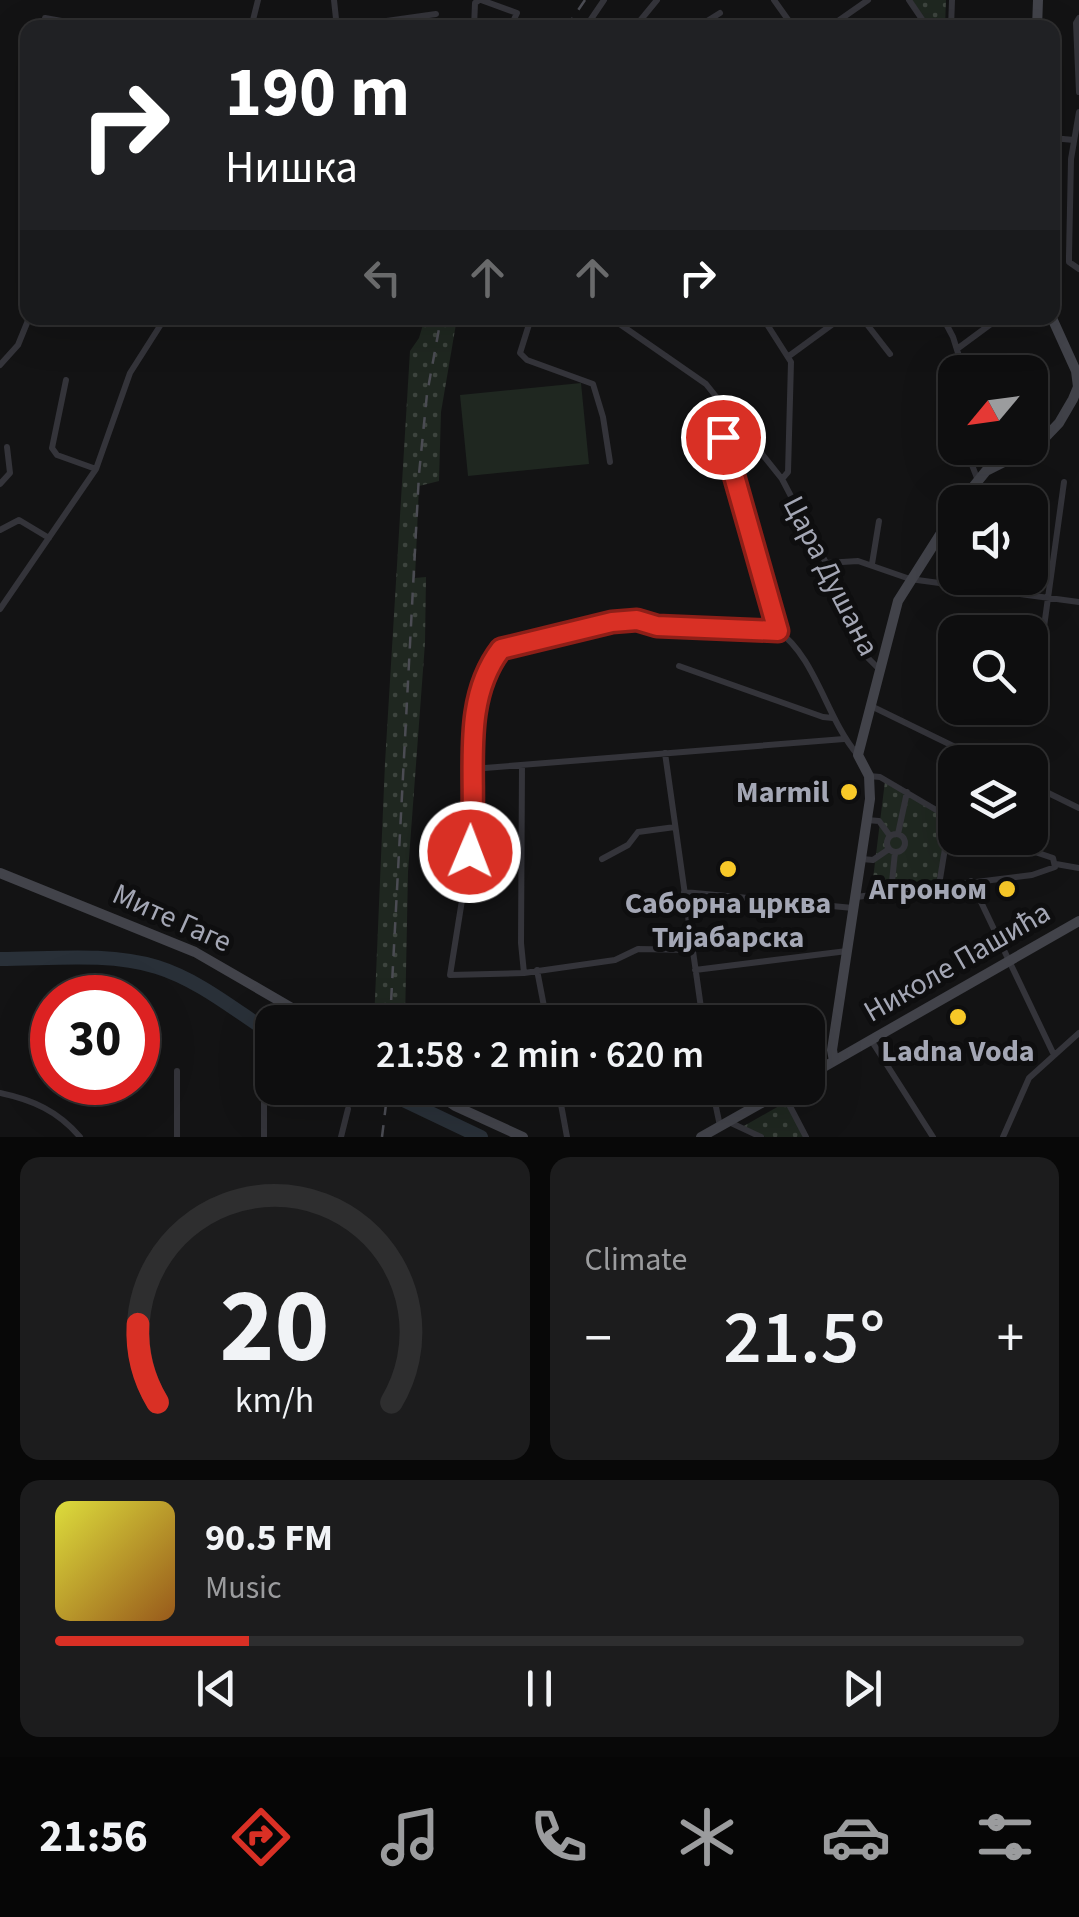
<!DOCTYPE html>
<meta charset="utf-8">
<style>
:root{--surface:#0e0e0f;--page:#1c1c1d;--text:#f1f3f6;--muted:#9b9c9e;--line:#2e2e2f;--accent:#d93025}
body{margin:0;font-family:"Source Sans 3",sans-serif;background:var(--page);color:var(--text);height:100vh;display:flex;flex-direction:column;font-size:38px;white-space:nowrap}
*{box-sizing:border-box;margin:0}
p{font-size:32px;color:var(--muted)}
.icon{flex:none;width:55px;height:55px;fill:none;stroke:currentColor;stroke-width:2;stroke-linecap:round;stroke-linejoin:round}
.map{position:relative;height:1137px;overflow:hidden}
.details{display:flex;flex-direction:column;gap:20px;padding:20px;background:#080808;flex:1}
.details>*{flex:none}
.hud{position:absolute;left:20px;top:20px;width:1040px;height:305px;border-radius:20px;box-shadow:0 10px 40px #0002,0 0 0 2px var(--line);background:#202124;color:#fff;overflow:hidden}
.needle{width:65px;rotate:241deg}
.fabs{position:absolute;left:938px;top:355px;display:grid;gap:20px}
.fabs a{display:grid;place-items:center;width:110px;height:110px;border-radius:20px;background:var(--surface);box-shadow:0 10px 40px #0002,0 0 0 2px var(--line);font-size:50px}
.speed{position:absolute;left:30px;top:975px;display:flex;gap:20px;font-size:50px;font-weight:700;text-align:center}
.speed>*{display:grid;place-content:center;width:130px;height:130px;border-radius:50%;background:var(--surface);box-shadow:0 10px 40px #0002,0 0 0 2px var(--line);line-height:1}
.speed .limit{border:15px solid #d22;background:#fff;color:#111}
.pin{position:absolute;display:grid;place-items:center;width:85px;height:85px;color:#fff;margin:-42px;border:5px solid #fff;border-radius:50%;box-shadow:0 2px 10px #0007}
.me{position:absolute;width:110px;margin:-55px;rotate:1deg;stroke-linejoin:round;filter:drop-shadow(0 0 8px #0008)}
.turn{display:flex;align-items:center;gap:35px;height:210px;padding:0 40px;font-size:45px}
.turn .icon{width:130px;height:130px;stroke-width:2.5}
.turn b{display:block;font-size:70px;line-height:85px}
.lanes{display:flex;align-items:center;height:95px;padding:0 40px;background:#0003;justify-content:center;gap:50px;direction:ltr}
.lanes .off{opacity:.35}
.big{font-size:75px;font-weight:600;line-height:1.1}
.details .tile{flex:1;display:flex;flex-direction:column;justify-content:center;gap:15px;min-width:0;padding:0 35px;border-radius:20px;background:var(--page)}
.details .dial{align-items:center;gap:0}
.dial svg{height:260px;overflow:visible;fill:none;stroke:var(--line);stroke-width:7;stroke-linecap:round;text-anchor:middle}
.dial text{fill:var(--text);stroke:none}
.song{display:flex;align-items:center;gap:30px}
.cover{width:120px;height:120px;border-radius:15px;background:linear-gradient(135deg,hsl(60 70% 55%),hsl(30 70% 35%))}
.played{height:10px;border-radius:5px;background:linear-gradient(90deg,var(--accent) 20%,var(--line) 20%)}
.keys{display:flex;justify-content:space-around;direction:ltr}
.heat{display:flex;justify-content:space-between;align-items:center;font-size:55px;direction:ltr}
.details .tiles{flex:1;display:grid;gap:20px;grid-template-columns:1fr 1fr}
.tile:last-child{grid-column:span 2}
.trip{position:absolute;left:255px;top:1005px;width:570px;height:100px;border-radius:20px;background:var(--surface);box-shadow:0 10px 40px #0002,0 0 0 2px var(--line);font-weight:600;line-height:100px;text-align:center}
.tab-bar{display:flex;height:160px;justify-content:space-around;align-items:center;background:#060606;color:var(--muted)}
.tab-bar .icon{width:70px;height:70px}
.tab-bar .active{color:var(--accent)}
.tab-bar b{font-size:45px;color:var(--text)}
.map>svg:first-child{display:block}
.green{fill:url(#green-dots)}
.pitch{fill:#1f2720}
.lines{fill:none;stroke-linecap:round;stroke-linejoin:round}
.river{stroke:#293038;stroke-width:14}
.street{stroke:#34343a;stroke-width:6}
.secondary{stroke:#42434a;stroke-width:10}
.rail{stroke:#4b4c53;stroke-width:2.5;stroke-dasharray:12 10;stroke-linecap:butt}
.route-casing{stroke:#8d1f18;stroke-width:25}
.route{stroke:#d93025;stroke-width:18}
.poi-dot{fill:#f7c828;stroke:#0e0e0f;stroke-width:4}
.labels{text-anchor:middle;dominant-baseline:central;stroke-width:10;stroke-linejoin:round;paint-order:stroke}
.street-label{font-size:30px;fill:#a4a7b5;stroke:#0e0e0f}
.poi-label{font-size:30px;font-weight:bold;fill:#a4a7b5;stroke:#0e0e0f;text-anchor:end}
</style>
<div class="map">
<svg width="1079" height="1137" viewBox="0 0 1079 1137">
<defs>
<pattern id="green-dots" width="8" height="8" patternUnits="userSpaceOnUse" patternTransform="scale(2.5)"><rect width="8" height="8" fill="#1f2720"/><path d="M2 2h.1M6 6h.1" fill="none" stroke="#3d443e" stroke-width="1.8" stroke-linecap="round"/></pattern>
</defs>
<rect width="100%" height="100%" fill="#131314"/>
<path class="green" d="M912 0H946L945 27H931Z
M425 318H457L441 412 439 481 419 486 415 578 426 577 425 643 408 872 405 1022H374L385 763 410 351 419 338Z
M885 781 948 818 936 887 871 895Z
M786 1102 805 1137H765L742 1127Z"/>
<path class="pitch" d="M581 383 589 464 468 476 460 395Z"/>
<g class="lines">
<path class="river" d="M0 959C50 959 108 952 157 967 199 980 236 1011 272 1034
M378 1088 481 1137"/>
<path class="street" d="M334 0 337 28
M481 0 517 13 510 28
M774 0 794 28
M909 0 928 28
M45 18 89 26 138 22 172 28
M1079 18 1076 23 1079 92
M251 28 258 0
M337 28 436 14
M474 28 475 3 479 0
M585 28 604 0
M634 28 657 0
M696 28 720 13
M828 28 868 0
M951 28 952 0
M1079 112 1071 159 1069 256V262L1079 269
M1052 138 1074 140
M531 318 520 353 527 360 593 384 603 417 610 462
M611 318 706 384 782 479 826 563 867 657 880 670
M763 318 791 362 788 472 782 479
M862 318 890 354
M943 318 953 337 964 372
M957 349 999 318
M789 356 841 318
M0 365 18 345 29 318
M66 380 52 448 57 455 96 469
M725 409 723 437 778 631C815 656 827 719 857 754
M989 448 995 466
M967 452 977 478
M0 484 10 473 7 447
M0 530 19 520 49 538
M826 563 858 561 910 579 1079 602
M872 564 879 521
M0 609 96 469 130 373 165 318
M679 666 823 717 833 718
M871 706 986 762
M1031 721 1064 482
M665 753 703 1022
M522 765 521 943 524 973
M472 769 844 739
M869 776 880 777 955 821
M1030 784 1079 808
M867 820 879 821 890 836
M887 843a9 9 0 1 1 18 0a9 9 0 1 1-18 0Z
M898 834 907 792
M602 859 628 845 638 832 675 827
M862 859 873 860 889 849
M1056 864 1079 868
M971 881 1054 1055
M939 885 950 818
M684 892 853 908
M891 892 895 852
M856 897 1032 875 1055 867 1053 858 994 838
M692 950 638 949 615 960 524 973 450 975 471 844 474 725 486 678 498 651 505 647 612 622 637 620 657 626 778 631
M537 970 547 1022
M695 970 847 951
M871 1040 933 1137
M264 1088V1137
M558 1088 567 1137
M712 1088 720 1126
M782 1091 806 1137
M0 1093C33 1100 58 1111 80 1137
M729 1122 761 1137
M177 1137V1071
M341 1137 348 1109
M1003 1137 1029 1078 1079 1033"/>
<path class="secondary" d="M1037 28 1038 0
M961 502 986 471 1038 445 1059 423 1073 399 1078 387 1076 371 1052 318
M0 873 195 952 316 1022
M834 1061 832 1050 870 799 869 776 858 755 898 601 955 511
M808 1076 1079 921
M429 1088 455 1106 523 1137
M701 1137 788 1088"/>
<path class="rail" d="M566 28 585 0
M390 1022 419 474 427 394 441 318
M382 1137 388 1088"/>
</g>
<g class="lines">
<g class="route-casing">
<path id="route" d="M470 852C480 786 457 706 501 649L612 622 637 620 657 626 778 631 723 437"/>
</g>
<use href="#route" class="route"/>
</g>
<g class="poi-dot">
<circle cx="849" cy="792" r="10"/>
<circle cx="728" cy="869" r="10"/>
<circle cx="1007" cy="889" r="10"/>
<circle cx="958" cy="1017" r="10"/>
</g>
<g class="labels">
<g class="street-label">
<text transform="translate(831 576) rotate(63)">Цара Душана</text>
<text transform="translate(172 918) rotate(24)">Мите Гаге</text>
<text transform="translate(957 962) rotate(-30)">Николе Пашића</text>
</g>
<g class="poi-label">
<text x="829" y="792">Marmil</text>
<text x="987" y="889">Агроном</text>
<text x="728" y="903" text-anchor="middle">Саборна црква<tspan x="728" dy="34">Тијабарска</tspan></text>
<text x="958" y="1051" text-anchor="middle">Ladna Voda</text>
</g>
</g>
</svg>
<div class="fabs">
<a><svg class="needle" viewBox="-14 -14 28 28"><path d="M0-13l5 13h-10z" fill="#e53935"/><path d="M0 13l5-13h-10z" fill="#9b9c9e"/></svg></a>
<a><svg class="icon" aria-label="sound" viewBox="0 0 24 24"><path d="M4 9h4l5-4v14l-5-4H4zM17 9q2 3 0 6"/></svg></a>
<a><svg class="icon" aria-label="search" viewBox="0 0 24 24"><circle cx="10" cy="10" r="6"/><path d="M15 15l6 6"/></svg></a>
<a><svg class="icon" aria-label="layers" viewBox="0 0 24 24"><path d="M12 4l9 5-9 5-9-5zM3 14l9 5 9-5"/></svg></a>
</div>
<div class="speed"><div class="limit">30</div></div>
<div class="pin" style="left:723px;top:437px;background:#d93025"><svg class="icon" aria-label="arrive" viewBox="0 0 24 24"><path d="M6 21V4h12l-3 4 3 4H6"/></svg></div>
<svg class="me" style="left:470px;top:852px" viewBox="-20 -20 40 40"><circle r="17" fill="#d93025" stroke="#fff" stroke-width="3"/><path d="M0-11L8 9 0 5-8 9z" fill="#fff"/></svg>
<div class="trip">21:58 · 2 min · 620 m</div>
<div class="hud">
<div class="turn"><svg class="icon" aria-label="right" viewBox="0 0 24 24"><path d="M7 20v-9h11M14 6l5 5-5 5"/></svg><div><b>190 m</b>Нишка</div></div>
<div class="lanes"><svg class="icon off" aria-label="left" viewBox="0 0 24 24"><path d="M17 20v-9H6M10 6l-5 5 5 5"/></svg><svg class="icon off" aria-label="ahead" viewBox="0 0 24 24"><path d="M12 20V5M6 11l6-6 6 6"/></svg><svg class="icon off" aria-label="ahead" viewBox="0 0 24 24"><path d="M12 20V5M6 11l6-6 6 6"/></svg><svg class="icon" aria-label="right" viewBox="0 0 24 24"><path d="M7 20v-9h11M14 6l5 5-5 5"/></svg></div>
</div>
</div>
<section class="details">
<div class="tiles">
<div class="tile dial"><svg viewBox="0 0 100 80">
<path d="M14 69A42 42 0 1 1 86 69"/>
<path d="M14 69A42 42 0 0 1 8 45" stroke="#d93025"/>
<text x="50" y="56" font-size="32" font-weight="700">20</text>
<text x="50" y="72" font-size="11">km/h</text>
</svg></div>
<div class="tile"><p>Climate</p>
<div class="heat"><a>−</a><b class="big">21.5°</b><a>+</a></div>
</div>
<div class="tile">
<div class="song"><i class="cover"></i><div><b>90.5 FM</b><p>Music</p></div></div>
<div class="played"></div>
<div class="keys"><svg class="icon" aria-label="previous" viewBox="0 0 24 24"><path d="M18 5L8 12l10 7zM5 5v14"/></svg><svg class="icon" aria-label="pause" viewBox="0 0 24 24"><path d="M8 5v14M16 5v14"/></svg><svg class="icon" aria-label="next" viewBox="0 0 24 24"><path d="M6 5l10 7-10 7zM19 5v14"/></svg></div>
</div>
</div>
</section>
<nav class="tab-bar">
<b>21:56</b>
<svg class="icon active" aria-label="directions" viewBox="0 0 24 24"><path d="M12 3l9 9-9 9-9-9zM9 14v-3h6M13 9l2 2-2 2"/></svg>
<svg class="icon" aria-label="music" viewBox="0 0 24 24"><path d="M9 18V5l10-2v13"/><circle cx="6" cy="18" r="3"/><circle cx="16" cy="16" r="3"/></svg>
<svg class="icon" aria-label="phone" viewBox="0 0 24 24"><path d="M5 4h4l2 5-3 2q2 4 5 5l2-3 5 2v4C11 20 4 13 5 4z"/></svg>
<svg class="icon" aria-label="climate" viewBox="0 0 24 24"><path d="M12 3v18M4 7l16 10M4 17L20 7"/></svg>
<svg class="icon" aria-label="car" viewBox="0 0 24 24"><path d="M5 17H2v-5l4-1 3-4h7l3 4 3 1v5h-3M9 17h6M6 11h13"/><circle cx="7" cy="17" r="2"/><circle cx="17" cy="17" r="2"/></svg>
<svg class="icon" aria-label="filters" viewBox="0 0 24 24"><path d="M4 7h16M4 17h16"/><circle cx="9" cy="7" r="2"/><circle cx="15" cy="17" r="2"/></svg>
</nav>
